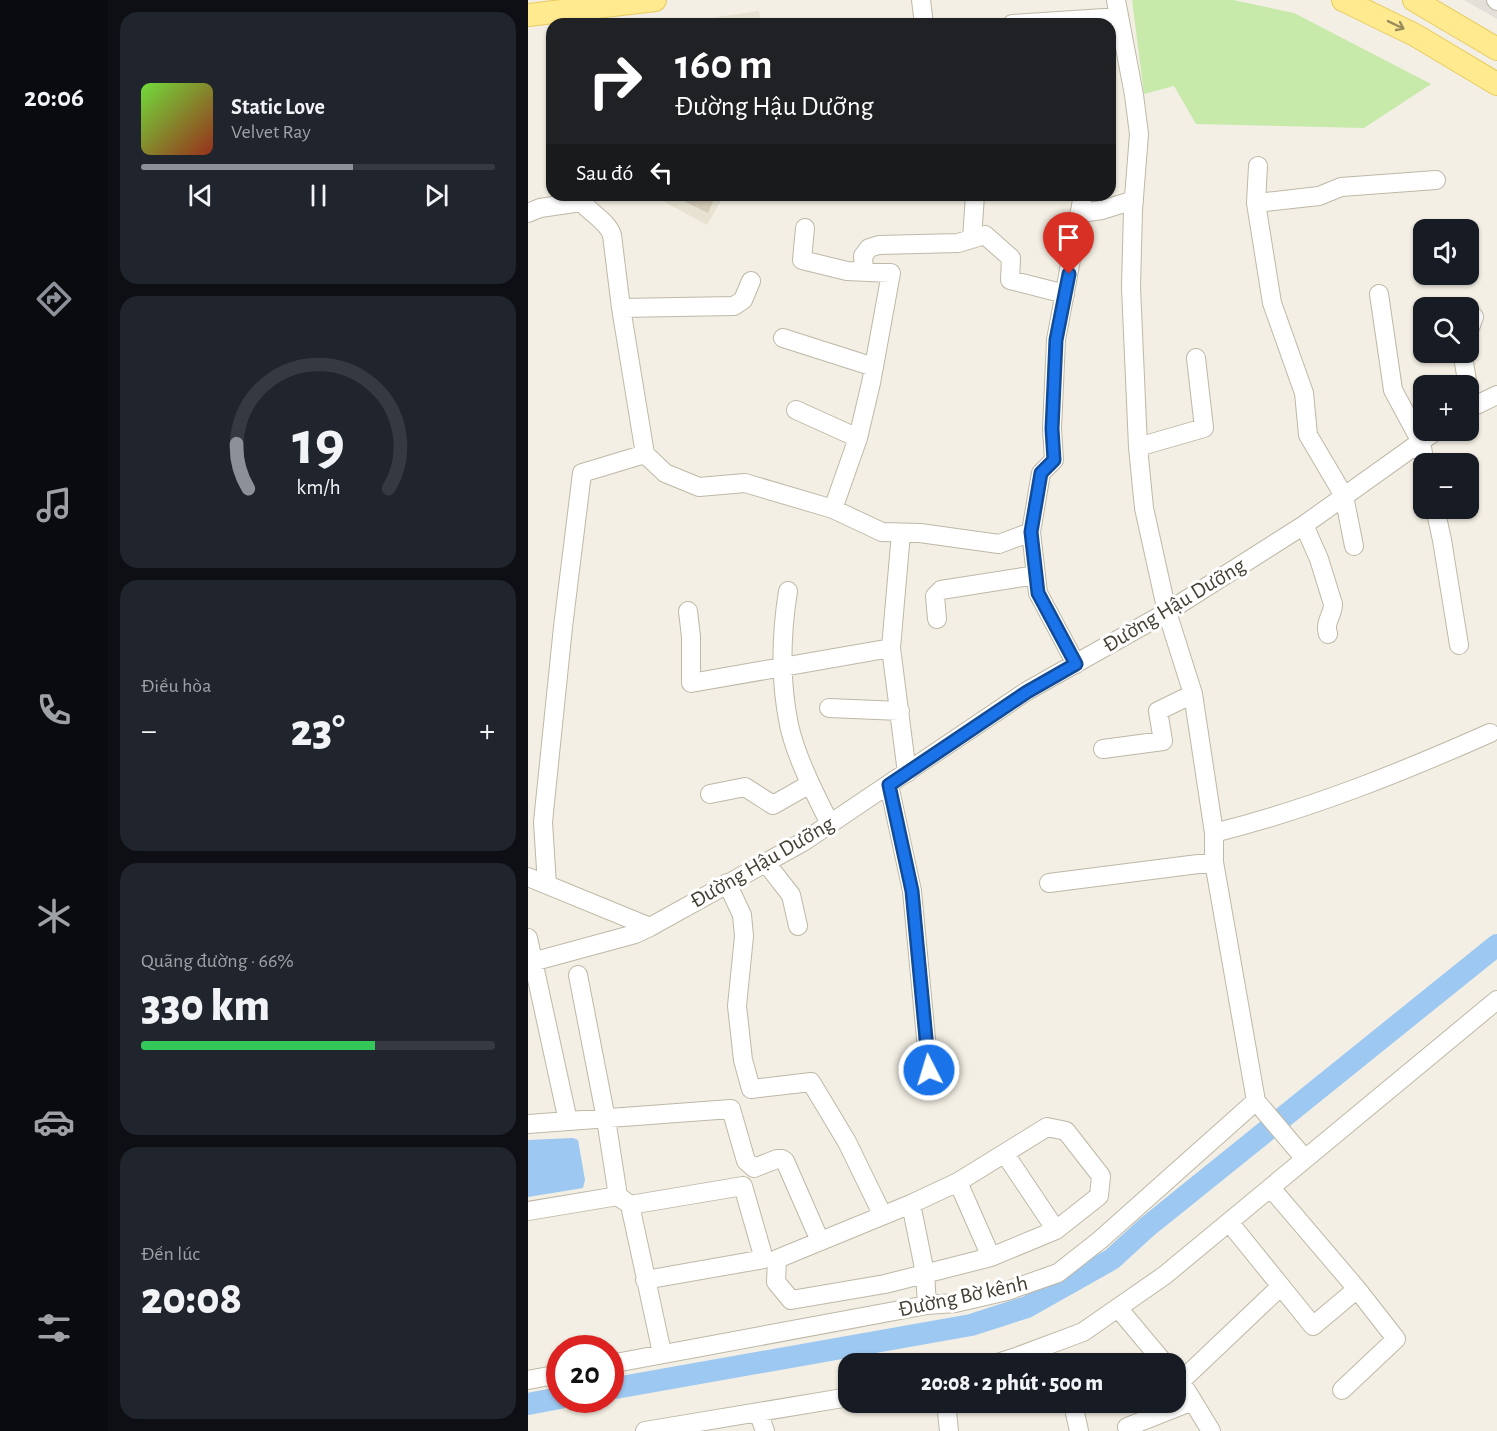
<!DOCTYPE html>
<html lang="vi">
<meta charset="utf-8">
<style>
:root{--surface:#171b24;--page:#20242c;--text:#f1f3f6;--muted:#9ea1a6;--line:#363941;--accent:#8c9099}
body{margin:0;font-family:"Alegreya Sans",sans-serif;background:var(--page);color:var(--text);height:100vh;display:flex;flex-direction:column;font-size:22px;white-space:nowrap}
*{box-sizing:border-box;margin:0}
p{font-size:20px;color:var(--muted)}
.icon{flex:none;width:33px;height:33px;fill:none;stroke:currentColor;stroke-width:2;stroke-linecap:round;stroke-linejoin:round}
.map{position:relative;flex:1;overflow:hidden}
.drawer{display:flex;flex-direction:column;gap:12px;padding:12px;background:#0d0f14;width:420px}
.drawer>*{flex:none}
.top-card{position:absolute;left:18px;top:18px;width:570px;height:183px;border-radius:18px;box-shadow:0 2px 4px #0004;background:#202124;color:#fff;overflow:hidden}
.controls{position:absolute;left:885px;top:219px;display:grid;gap:12px}
.controls a{display:grid;place-items:center;width:66px;height:66px;border-radius:12px;background:var(--surface);box-shadow:0 2px 4px #0004;font-size:30px}
.speed{position:absolute;left:18px;top:1335px;display:flex;gap:12px;font-size:30px;font-weight:700;text-align:center}
.speed>*{display:grid;place-content:center;width:78px;height:78px;border-radius:50%;background:var(--surface);box-shadow:0 2px 4px #0004;line-height:1}
.speed .limit{border:9px solid #d22;background:#fff;color:#111}
.pin{position:absolute;display:grid;place-items:center;width:51px;height:51px;color:#fff;margin:-62px -26px;border-radius:50% 50% 50% 0;rotate:-45deg;box-shadow:0 0 6px #0007}
.pin .icon{rotate:45deg}
.me{position:absolute;width:66px;margin:-33px;rotate:355deg;stroke-linejoin:round;filter:drop-shadow(0 0 4px #0008)}
.turn{display:flex;align-items:center;gap:21px;height:126px;padding:0 30px;font-size:27px}
.turn .icon{width:78px;height:78px;stroke-width:2.5}
.turn b{display:block;font-size:42px;line-height:51px}
.then{display:flex;align-items:center;height:57px;padding:0 30px;background:#0003;gap:12px;font-size:22px}
.big{font-size:45px;font-weight:800;line-height:1.1}
.drawer .card{flex:1;display:flex;flex-direction:column;justify-content:center;gap:9px;min-width:0;padding:0 21px;border-radius:18px;background:var(--page)}
.drawer .dial{align-items:center;gap:0}
.dial svg{height:156px;overflow:visible;fill:none;stroke:var(--line);stroke-width:7;stroke-linecap:round;text-anchor:middle}
.dial text{fill:var(--text);stroke:none}
.song{display:flex;align-items:center;gap:18px}
.cover{width:72px;height:72px;border-radius:9px;background:linear-gradient(135deg,hsl(100 70% 55%),hsl(10 70% 35%))}
.played{height:6px;border-radius:3px;background:linear-gradient(90deg,var(--accent) 60%,var(--line) 60%)}
.keys{display:flex;justify-content:space-around;direction:ltr}
.heat{display:flex;justify-content:space-between;align-items:center;font-size:33px;direction:ltr}
.charge{height:9px;border-radius:4px;background:linear-gradient(90deg,#34c759 66%,var(--line) 0)}
.trip{position:absolute;left:310px;top:1353px;width:348px;height:60px;border-radius:18px;background:var(--surface);box-shadow:0 2px 4px #0004;font-weight:800;line-height:60px;text-align:center}
main{display:flex;flex:1;min-height:0}
.tabs{display:flex;flex-direction:column;width:108px;justify-content:space-around;align-items:center;background:#090b0e;color:var(--muted)}
.tabs .icon{width:42px;height:42px}
.tabs .selected{color:var(--accent)}
.tabs b{font-size:27px;color:var(--text)}
.map>svg:first-child{display:block}
.residential{fill:#e7e2d1}
.industrial{fill:#e4e0d9}
.green{fill:#c7e9aa}
.water{fill:#9dc8f2}
.lines{fill:none;stroke-linecap:round;stroke-linejoin:round}
.river{stroke:#9dc8f2;stroke-width:22}
.building{fill:#d5ccb9}
.minor-casing{stroke:#beb8a6;stroke-width:20}
.major-casing{stroke:#e8cb5d;stroke-width:24}
.minor{stroke:#fff;stroke-width:18}
.major{stroke:#ffea90;stroke-width:22}
.oneway{stroke:#998c5d}
.route-casing{stroke:#114b97;stroke-width:15}
.route{stroke:#1a73e8;stroke-width:10}
.labels{text-anchor:middle;dominant-baseline:central;stroke-width:6;stroke-linejoin:round;paint-order:stroke}
.street-label{font-size:22px;fill:#454034;stroke:#fff}
</style>
<main>
<nav class="tabs">
<b>20:06</b>
<svg class="icon selected" aria-label="directions" viewBox="0 0 24 24"><path d="M12 3l9 9-9 9-9-9zM9 14v-3h6M13 9l2 2-2 2"/></svg>
<svg class="icon" aria-label="music" viewBox="0 0 24 24"><path d="M9 18V5l10-2v13"/><circle cx="6" cy="18" r="3"/><circle cx="16" cy="16" r="3"/></svg>
<svg class="icon" aria-label="phone" viewBox="0 0 24 24"><path d="M5 4h4l2 5-3 2q2 4 5 5l2-3 5 2v4C11 20 4 13 5 4z"/></svg>
<svg class="icon" aria-label="climate" viewBox="0 0 24 24"><path d="M12 3v18M4 7l16 10M4 17L20 7"/></svg>
<svg class="icon" aria-label="car" viewBox="0 0 24 24"><path d="M5 17H2v-5l4-1 3-4h7l3 4 3 1v5h-3M9 17h6M6 11h13"/><circle cx="7" cy="17" r="2"/><circle cx="17" cy="17" r="2"/></svg>
<svg class="icon" aria-label="filters" viewBox="0 0 24 24"><path d="M4 7h16M4 17h16"/><circle cx="9" cy="7" r="2"/><circle cx="15" cy="17" r="2"/></svg>
</nav>
<section class="drawer">
<div class="card">
<div class="song"><i class="cover"></i><div><b>Static Love</b><p>Velvet Ray</p></div></div>
<div class="played"></div>
<div class="keys"><svg class="icon" aria-label="previous" viewBox="0 0 24 24"><path d="M18 5L8 12l10 7zM5 5v14"/></svg><svg class="icon" aria-label="pause" viewBox="0 0 24 24"><path d="M8 5v14M16 5v14"/></svg><svg class="icon" aria-label="next" viewBox="0 0 24 24"><path d="M6 5l10 7-10 7zM19 5v14"/></svg></div>
</div>
<div class="card dial"><svg viewBox="0 0 100 80">
<path d="M14 69A42 42 0 1 1 86 69"/>
<path d="M14 69A42 42 0 0 1 8 46" stroke="#8c9099"/>
<text x="50" y="56" font-size="32" font-weight="700">19</text>
<text x="50" y="72" font-size="11">km/h</text>
</svg></div>
<div class="card"><p>Điều hòa</p>
<div class="heat"><a>−</a><b class="big">23°</b><a>+</a></div>
</div>
<div class="card"><p>Quãng đường · 66%</p><b class="big">330 km</b><div class="charge"></div></div>
<div class="card"><p>Đến lúc</p><b class="big">20:08</b></div>
</section>
<div class="map">
<svg width="969" height="1431" viewBox="0 0 969 1431">
<rect width="100%" height="100%" fill="#f3efe4"/>
<path class="residential" d="M231 11 233 24H141Z
M124 195H196L179 225Z"/>
<path class="industrial" d="M936 0H969V19Z"/>
<path class="green" d="M604 0H705L766 13 903 84 836 128 668 124 646 86 616 94Z"/>
<path class="water" d="M45 1138 50 1140 57 1180 55 1188 0 1197V1140Z"/>
<g class="lines">
<path class="river" d="M82 1389 443 1325 499 1307 584 1259 619 1227 969 945
M0 1404 32 1398"/>
</g>
<path class="building" d="M144 195H188L180 213Z"/>
<g class="lines">
<g class="minor-casing">
<path id="minor" d="M393 0 396 24
M588 0 606 95 611 134 605 210 603 287 610 447 616 508 639 612 665 694 686 833V862L728 1101 777 1159
M968 0 969 1
M484 24 591 17
M730 166 728 203 744 303 776 393 780 435 816 496 826 546
M50 195C57 212 78 218 84 235L93 308 117 454 137 473 171 487 217 483 305 509 354 532 392 533 471 544 503 532
M728 203 791 196 813 187 908 180
M0 213 12 208 53 202
M553 213 574 210 606 200
M277 228 274 260 319 271 363 273 343 383 330 438 305 509
M444 239 447 195
M336 271 335 256 341 248 351 245 430 243 457 235 483 258 482 280 537 294
M851 294 865 390 893 442 897 464
M93 308 206 306 215 300 223 281
M940 333 946 317
M255 338 346 367
M934 352 940 386
M940 409 969 395
M268 410 330 438
M610 447 676 428 668 358
M907 508 914 540 931 645
M776 525 791 559 805 604C805 616 796 621 800 634
M373 533 363 648 379 773
M260 591C253 635 252 681 261 725 268 757 287 794 302 824
M160 611 163 637V683L363 648
M409 619 407 596 413 590 508 575
M548 664 510 593 503 532 513 473 526 460 524 429 528 340 555 195
M301 708 372 711
M575 749 635 741 630 711 665 694
M361 785 384 891 401 1070
M182 794 217 787 245 805 282 784
M686 833C782 809 872 773 962 733
M238 863 263 895 270 926
M0 877 122 927 275 842 499 691 639 612 776 525 909 430
M199 883 214 915 216 936 209 1006 215 1060 223 1089 283 1082 319 1142 354 1214
M521 883 686 862
M19 885 15 822 35 627 54 473 117 454
M0 938 40 1121
M0 963 107 934 122 927
M50 975 78 1119 90 1196
M0 1124 203 1109 218 1161 226 1168 249 1159H254L257 1161 292 1241
M519 1127 538 1131 573 1176 571 1196 528 1230 463 1257 357 1284 263 1300 248 1282 249 1259 383 1204 430 1182Z
M477 1154 528 1230
M430 1182 463 1257
M743 1188 829 1289 868 1339 814 1390
M383 1204 397 1273 399 1305
M102 1205 215 1186 236 1259 117 1280
M0 1211 90 1196 102 1205 134 1353
M701 1222 785 1326 829 1289
M590 1308 637 1364
M82 1364 399 1305 427 1303 479 1291 530 1273 572 1240 728 1101
M466 1364 488 1357 555 1332 637 1275 969 1000
M0 1380 32 1374
M652 1382 752 1287
M658 1390 683 1431
M418 1402 421 1431
M230 1412 237 1431
M547 1413 551 1431
M599 1427 665 1401
M117 1431 321 1397"/>
</g>
<g class="major-casing">
<path id="major" d="M815 0 887 35 969 84
M886 0 969 49
M0 15 127 0"/>
</g>
<use href="#minor" class="minor"/>
<use href="#major" class="major"/>
</g>
<defs><path id="oneway-shaft" d="M-6 0H5M1.5-3L5.5 0L1.5 3" fill="none" stroke-width="1.6" stroke-linecap="round" stroke-linejoin="round" transform="scale(1.5)"/></defs>
<use class="oneway" href="#oneway-shaft" transform="translate(868 25) rotate(26)"/>
<g class="lines">
<g class="route-casing">
<path id="route" d="M401 1070 384 891 361 785 499 692 548 664 510 593 503 532 513 473 526 460 524 429 528 340 541 274"/>
</g>
<use href="#route" class="route"/>
</g>
<g class="labels">
<g class="street-label">
<text transform="translate(646 605) rotate(-31)">Đường Hậu Dưỡng</text>
<text transform="translate(234 862) rotate(-30)">Đường Hậu Dưỡng</text>
<text transform="translate(435 1296) rotate(-12)">Đường Bờ kênh</text>
</g>
</g>
</svg>
<div class="controls">
<a><svg class="icon" aria-label="sound" viewBox="0 0 24 24"><path d="M4 9h4l5-4v14l-5-4H4zM17 9q2 3 0 6"/></svg></a>
<a><svg class="icon" aria-label="search" viewBox="0 0 24 24"><circle cx="10" cy="10" r="6"/><path d="M15 15l6 6"/></svg></a>
<a>+</a>
<a>−</a>
</div>
<div class="speed"><div class="limit">20</div></div>
<div class="pin" style="left:541px;top:274px;background:#d93025"><svg class="icon" aria-label="arrive" viewBox="0 0 24 24"><path d="M6 21V4h12l-3 4 3 4H6"/></svg></div>
<svg class="me" style="left:401px;top:1070px" viewBox="-20 -20 40 40"><circle r="17" fill="#1a73e8" stroke="#fff" stroke-width="3"/><path d="M0-11L8 9 0 5-8 9z" fill="#fff"/></svg>
<div class="trip">20:08 · 2 phút · 500 m</div>
<div class="top-card">
<div class="turn"><svg class="icon" aria-label="right" viewBox="0 0 24 24"><path d="M7 20v-9h11M14 6l5 5-5 5"/></svg><div><b>160 m</b>Đường Hậu Dưỡng</div></div>
<div class="then">Sau đó<svg class="icon" aria-label="left" viewBox="0 0 24 24"><path d="M17 20v-9H6M10 6l-5 5 5 5"/></svg></div>
</div>
</div>
</main>
